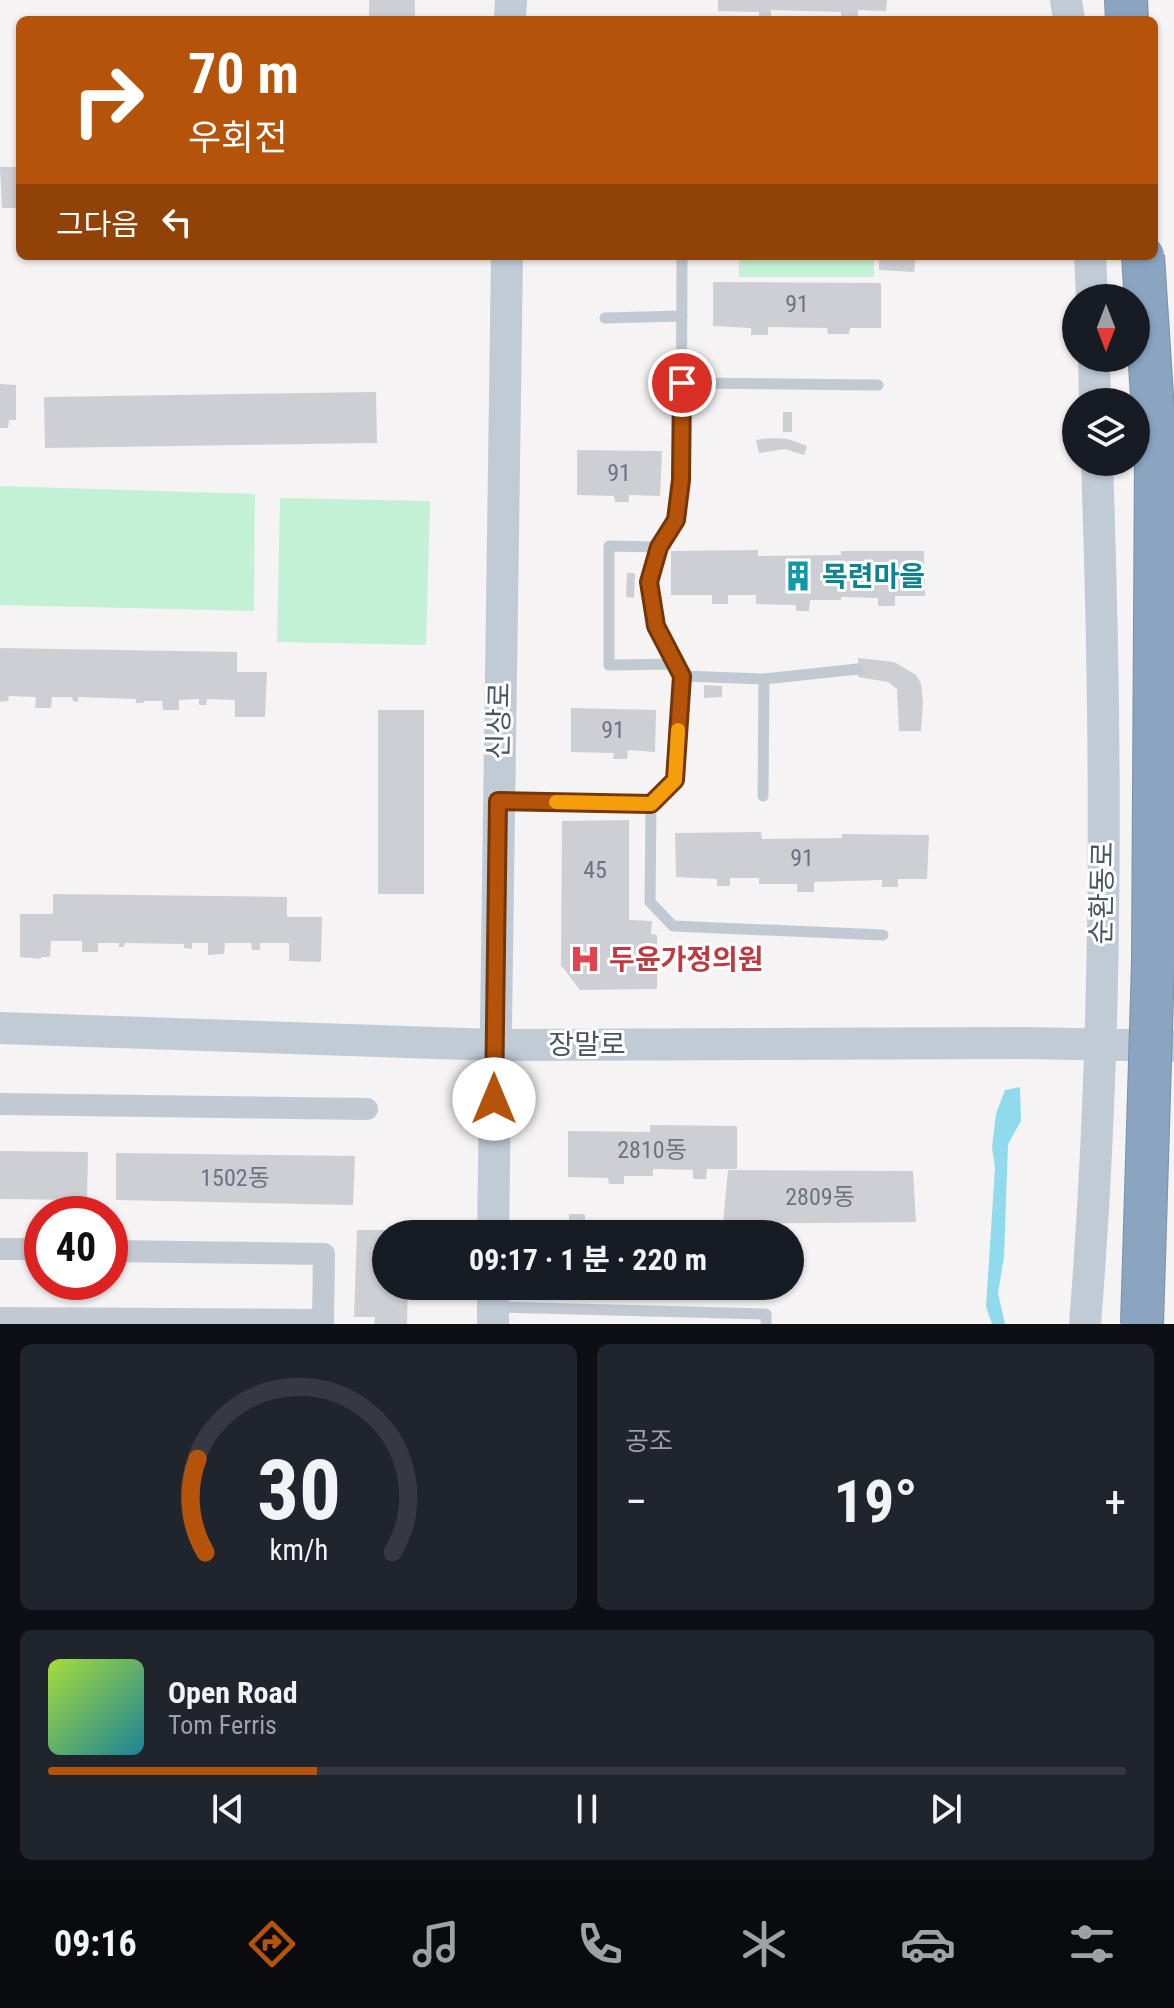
<!DOCTYPE html>
<html lang="ko">
<meta charset="utf-8">
<style>
:root{--surface:#171b24;--page:#20242c;--text:#f1f3f6;--muted:#9ea1a6;--line:#363941;--accent:#b45309}
body{margin:0;font-family:"Roboto Condensed","Noto Sans KR",sans-serif;background:var(--page);color:var(--text);height:100vh;display:flex;flex-direction:column;font-size:30px;white-space:nowrap}
*{box-sizing:border-box;margin:0}
p{font-size:26px;color:var(--muted)}
.icon{flex:none;width:44px;height:44px;fill:none;stroke:currentColor;stroke-width:2;stroke-linecap:round;stroke-linejoin:round}
.map{position:relative;height:1324px;overflow:hidden}
.panel{display:flex;flex-direction:column;gap:20px;padding:20px;background:#0d0f14;flex:1}
.panel>*{flex:none}
.banner{position:absolute;left:16px;top:16px;width:1142px;height:244px;border-radius:12px;box-shadow:0 2px 6px #0004;background:#b45309;color:#fff;overflow:hidden}
.needle{width:52px;rotate:180deg}
.buttons{position:absolute;left:1062px;top:284px;display:grid;gap:16px}
.buttons a{display:grid;place-items:center;width:88px;height:88px;border-radius:50%;background:var(--surface);box-shadow:0 2px 6px #0004;font-size:40px}
.speed{position:absolute;left:24px;top:1196px;display:flex;gap:16px;font-size:40px;font-weight:700;text-align:center}
.speed>*{display:grid;place-content:center;width:104px;height:104px;border-radius:50%;background:var(--surface);box-shadow:0 2px 6px #0004;line-height:1}
.speed .limit{border:12px solid #d22;background:#fff;color:#111}
.pin{position:absolute;display:grid;place-items:center;width:68px;height:68px;color:#fff;margin:-34px;border:4px solid #fff;border-radius:50%;box-shadow:0 2px 8px #0007}
.me{position:absolute;width:88px;margin:-44px;rotate:0deg;stroke-linejoin:round;filter:drop-shadow(0 0 6px #0008)}
.turn{display:flex;align-items:center;gap:28px;height:168px;padding:0 40px;font-size:36px}
.turn .icon{width:104px;height:104px;stroke-width:2.5}
.turn b{display:block;font-size:56px;line-height:68px}
.then{display:flex;align-items:center;height:76px;padding:0 40px;background:#0003;gap:16px;font-size:30px}
.big{font-size:60px;font-weight:700;line-height:1.1}
.panel .card{flex:1;display:flex;flex-direction:column;justify-content:center;gap:12px;min-width:0;padding:0 28px;border-radius:12px;background:var(--page)}
.panel .dial{align-items:center;gap:0}
.dial svg{height:208px;overflow:visible;fill:none;stroke:var(--line);stroke-width:7;stroke-linecap:round;text-anchor:middle}
.dial text{fill:var(--text);stroke:none}
.song{display:flex;align-items:center;gap:24px}
.cover{width:96px;height:96px;border-radius:12px;background:linear-gradient(135deg,hsl(80 70% 55%),hsl(190 70% 35%))}
.played{height:8px;border-radius:4px;background:linear-gradient(90deg,var(--accent) 25%,var(--line) 25%)}
.keys{display:flex;justify-content:space-around;direction:ltr}
.heat{display:flex;justify-content:space-between;align-items:center;font-size:44px;direction:ltr}
.panel .tiles{flex:1;display:grid;gap:20px;grid-template-columns:1fr 1fr}
.card:last-child{grid-column:span 2}
.trip{position:absolute;left:372px;top:1220px;width:432px;height:80px;border-radius:40px;background:var(--surface);box-shadow:0 2px 6px #0004;font-weight:700;line-height:80px;text-align:center}
.tabs{display:flex;height:128px;justify-content:space-around;align-items:center;background:#090b0e;color:var(--muted)}
.tabs .icon{width:56px;height:56px}
.tabs .on{color:var(--accent)}
.tabs b{font-size:36px;color:var(--text)}
.map>svg:first-child{display:block}
.green{fill:#c3f1d5}
.water{fill:#90daee}
.building{fill:#cdcfd5}
.lines{fill:none;stroke-linecap:round;stroke-linejoin:round}
.highway-casing{stroke:#7690ad;stroke-width:44}
.lane{stroke:#c1cad2;stroke-width:11}
.street{stroke:#c1cad2;stroke-width:22}
.secondary{stroke:#c1cbd6;stroke-width:32}
.highway{stroke:#8ba5c1;stroke-width:42}
.highway-bridge-casing{stroke:#7690ad;stroke-width:44;stroke-linecap:butt}
.highway-bridge{stroke:#8ba5c1;stroke-width:42}
.route-casing{stroke:#753606;stroke-width:20}
.route{stroke:#b45309;stroke-width:14}
.slow{stroke:#f59e0b;stroke-width:14}
.labels{text-anchor:middle;dominant-baseline:central;stroke-width:6;stroke-linejoin:round;paint-order:stroke}
.number-label{font-size:24px;fill:#6b747e}
.culture-label{font-size:28px;font-weight:bold;fill:#0d838f;stroke:#fff;text-anchor:start}
.street-label{font-size:28px;fill:#4a5661;stroke:#fff}
.health-label{font-size:28px;font-weight:bold;fill:#be3a42;stroke:#fff;text-anchor:start}
</style>
<div class="map">
<svg width="1174" height="1324" viewBox="0 0 1174 1324">
<rect width="100%" height="100%" fill="#f5f3f3"/>
<path class="green" d="M739 256H874V277H739Z
M0 486 255 494 254 611 0 605Z
M280 498 430 501 426 645 277 642Z"/>
<path class="water" d="M1020 1087 1021 1121 1008 1144 1004 1257 998 1293 1005 1324H992L986 1307 995 1168 992 1147 996 1114 1005 1090Z"/>
<path class="building" d="M369 0H415V20H369Z
M718 0H887L886 11 858 10V20H841V12L771 10V18H759V12L718 11Z
M0 167H20V208H2Z
M879 256H916L914 272 879 270Z
M713 282 881 283V328H850L849 334H828L827 328 768 327V335H751V328L713 326Z
M0 384 16 385V420H9L8 428H0Z
M376 392 377 443 45 448 44 397Z
M783 412H792V432H783Z
M771 438 788 439 807 446 804 455 785 449 759 453 756 440Z
M577 450 662 451 660 496 629 495V502H615L614 496 577 495Z
M758 550V556L841 555V551H924L925 596H895V606H878V598L841 597V600H810L809 611H796V605L756 604V595H728V604H712V595H671V551Z
M627 573H635L634 598 626 597Z
M0 648 237 652V672H267L265 717H235V700L207 699 206 705H199V699L179 700V710H163L162 701H144L143 703H136V699L78 697V702L73 701 72 697H52L51 708H35L36 697 9 696 8 701 0 702Z
M858 658 894 662 916 675 921 683 923 702 921 731H899L897 689 888 682 858 677Z
M704 685 722 686V697L704 698Z
M571 708 656 710 655 752 628 750 627 759H613L614 753 571 752Z
M378 710H424V894H378Z
M629 820V920L652 921 651 934 657 935V989L580 990 561 965 562 821Z
M761 832 762 839 842 838V834L929 835 927 879H898V887H882V880L814 882V892H797V884H759V878H730V886H717V879L676 877 675 833Z
M53 894 287 897V917H322L321 962 289 961V943H260V950H252L251 943H225L224 954 208 955V943H192V949L184 948V944L125 943 124 947H119V943H98V952H82V941H51L50 957H41V959L20 957V914H53Z
M650 1125 737 1126V1169H707L706 1179H693V1170L653 1169V1176H624V1184H609L608 1178 568 1177V1131L650 1132Z
M0 1151 88 1152 87 1200 0 1199Z
M116 1153 355 1156 353 1205 116 1200Z
M728 1170 913 1171 916 1222 723 1224Z
M569 1214H585V1234H569Z
M357 1230H403V1234H386V1286H408L407 1324H374L375 1317H354Z"/>
<g class="lines">
<g class="highway-casing">
<path id="highway" d="M1126 0 1127 20"/>
</g>
<path class="lane" d="M605 318 682 316
M682 383 878 385
M659 547 609 546V665L676 664
M682 676 764 679 858 669
M763 796 764 679
M502 801 651 804 650 902 673 926 883 935
M651 804 675 780 682 676 656 626 649 582 659 547 676 520 681 480 682 256
M497 1307 766 1314V1324"/>
<path class="street" d="M0 1104 367 1109
M0 1249H42
M110 1251 324 1254 323 1324
M0 1318 323 1320"/>
<path class="secondary" d="M1066 0 1069 20
M510 20 511 0
M1090 256 1092 298
M1094 358 1095 402
M0 1028 494 1045 1026 1043 1174 1046
M493 1234 507 256
M493 1324V1286
M1085 1324C1108 1038 1107 749 1097 462"/>
<use href="#highway" class="highway"/>
<g class="highway-bridge-casing">
<path id="highway-bridge" d="M1142 1324 1153 963 1156 458 1143 256"/>
</g>
<use href="#highway-bridge" class="highway-bridge"/>
</g>
<g class="lines">
<g class="route-casing">
<path id="route" d="M494 1099 498 801 651 804 675 780 682 676 656 626 649 582 659 547 676 520 681 480 682 383"/>
</g>
<use href="#route" class="route"/>
<path class="slow" d="M556 802 651 804 675 780 678 730"/>
</g>
<defs>
<g id="building-bare" transform="scale(2.4)"><path d="M-4-6H4V6H1V3H-1V6H-4ZM-2.5-4.3h1.7v1.8h-1.7ZM.8-4.3h1.7v1.8H.8ZM-2.5-1h1.7V.8h-1.7ZM.8-1h1.7V.8H.8Z" fill="#0f9aa8" stroke="#fff" stroke-width="2.5" paint-order="stroke"/></g>
<g id="hospital-bare" transform="scale(2.4)"><path d="M-5-5h3v3.5h4V-5h3V5h-3V1.5h-4V5h-3Z" fill="#e0444e" stroke="#fff" stroke-width="2.5" paint-order="stroke"/></g>
</defs>
<g fill-rule="evenodd">
<use href="#building-bare" x="798" y="576"/>
<use href="#hospital-bare" x="585" y="959"/>
</g>
<g class="labels">
<g class="number-label">
<text x="797" y="304">91</text>
<text x="619" y="473">91</text>
<text x="613" y="730">91</text>
<text x="802" y="858">91</text>
<text x="595" y="870">45</text>
<text x="652" y="1150">2810동</text>
<text x="235" y="1178">1502동</text>
<text x="820" y="1197">2809동</text>
</g>
<g class="culture-label">
<text x="822" y="576">목련마을</text>
</g>
<g class="street-label">
<text transform="translate(499 721) rotate(-89)">신상로</text>
<text transform="translate(1102 893) rotate(-89)">순환동로</text>
<text x="587" y="1044">장말로</text>
</g>
<g class="health-label">
<text x="609" y="959">두윤가정의원</text>
</g>
</g>
</svg>
<div class="buttons">
<a><svg class="needle" viewBox="-14 -14 28 28"><path d="M0-13l5 13h-10z" fill="#e53935"/><path d="M0 13l5-13h-10z" fill="#9ea1a6"/></svg></a>
<a><svg class="icon" aria-label="layers" viewBox="0 0 24 24"><path d="M12 4l9 5-9 5-9-5zM3 14l9 5 9-5"/></svg></a>
</div>
<div class="speed"><div class="limit">40</div></div>
<div class="pin" style="left:682px;top:383px;background:#d93025"><svg class="icon" aria-label="arrive" viewBox="0 0 24 24"><path d="M6 21V4h12l-3 4 3 4H6"/></svg></div>
<svg class="me" style="left:494px;top:1099px" viewBox="-20 -20 40 40"><circle r="19" fill="#fff"/><path d="M0-13L10 11 0 6-10 11z" fill="#b45309"/></svg>
<div class="trip">09:17 · 1 분 · 220 m</div>
<div class="banner">
<div class="turn"><svg class="icon" aria-label="right" viewBox="0 0 24 24"><path d="M7 20v-9h11M14 6l5 5-5 5"/></svg><div><b>70 m</b>우회전</div></div>
<div class="then">그다음<svg class="icon" aria-label="left" viewBox="0 0 24 24"><path d="M17 20v-9H6M10 6l-5 5 5 5"/></svg></div>
</div>
</div>
<section class="panel">
<div class="tiles">
<div class="card dial"><svg viewBox="0 0 100 80">
<path d="M14 69A42 42 0 1 1 86 69"/>
<path d="M14 69A42 42 0 0 1 11 33" stroke="#b45309"/>
<text x="50" y="56" font-size="32" font-weight="700">30</text>
<text x="50" y="72" font-size="11">km/h</text>
</svg></div>
<div class="card"><p>공조</p>
<div class="heat"><a>−</a><b class="big">19°</b><a>+</a></div>
</div>
<div class="card">
<div class="song"><i class="cover"></i><div><b>Open Road</b><p>Tom Ferris</p></div></div>
<div class="played"></div>
<div class="keys"><svg class="icon" aria-label="previous" viewBox="0 0 24 24"><path d="M18 5L8 12l10 7zM5 5v14"/></svg><svg class="icon" aria-label="pause" viewBox="0 0 24 24"><path d="M8 5v14M16 5v14"/></svg><svg class="icon" aria-label="next" viewBox="0 0 24 24"><path d="M6 5l10 7-10 7zM19 5v14"/></svg></div>
</div>
</div>
</section>
<nav class="tabs">
<b>09:16</b>
<svg class="icon on" aria-label="directions" viewBox="0 0 24 24"><path d="M12 3l9 9-9 9-9-9zM9 14v-3h6M13 9l2 2-2 2"/></svg>
<svg class="icon" aria-label="music" viewBox="0 0 24 24"><path d="M9 18V5l10-2v13"/><circle cx="6" cy="18" r="3"/><circle cx="16" cy="16" r="3"/></svg>
<svg class="icon" aria-label="phone" viewBox="0 0 24 24"><path d="M5 4h4l2 5-3 2q2 4 5 5l2-3 5 2v4C11 20 4 13 5 4z"/></svg>
<svg class="icon" aria-label="climate" viewBox="0 0 24 24"><path d="M12 3v18M4 7l16 10M4 17L20 7"/></svg>
<svg class="icon" aria-label="car" viewBox="0 0 24 24"><path d="M5 17H2v-5l4-1 3-4h7l3 4 3 1v5h-3M9 17h6M6 11h13"/><circle cx="7" cy="17" r="2"/><circle cx="17" cy="17" r="2"/></svg>
<svg class="icon" aria-label="filters" viewBox="0 0 24 24"><path d="M4 7h16M4 17h16"/><circle cx="9" cy="7" r="2"/><circle cx="15" cy="17" r="2"/></svg>
</nav>
